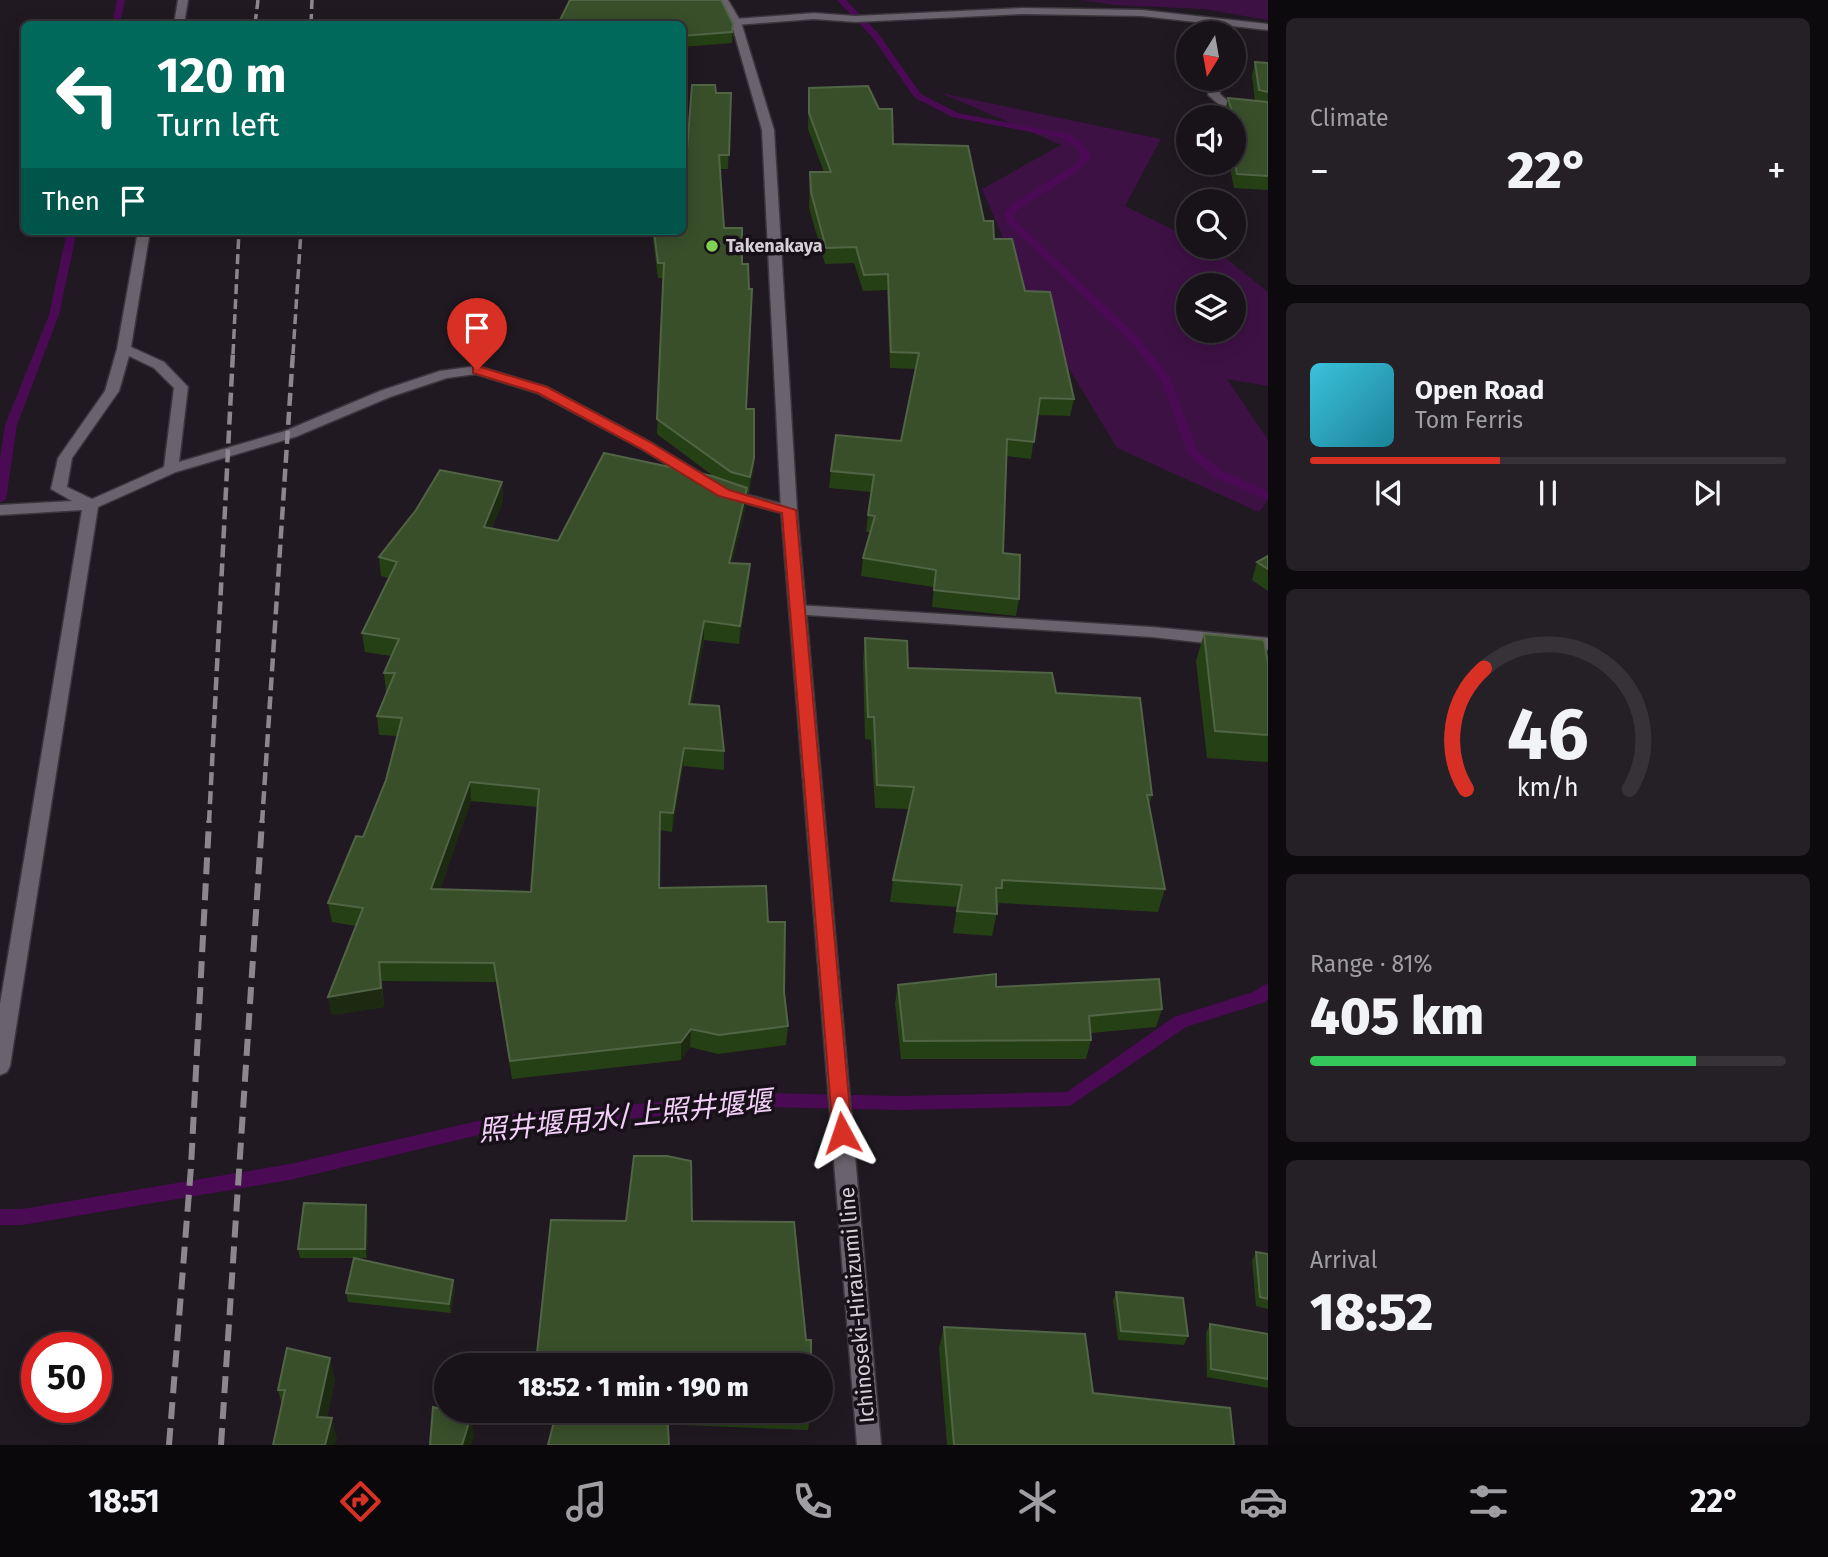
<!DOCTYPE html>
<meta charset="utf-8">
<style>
:root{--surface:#181319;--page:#252026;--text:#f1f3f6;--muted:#9f9ea2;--line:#363238;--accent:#d93025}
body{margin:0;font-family:"Fira Sans","Noto Sans JP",sans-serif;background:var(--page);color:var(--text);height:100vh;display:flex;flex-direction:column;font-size:26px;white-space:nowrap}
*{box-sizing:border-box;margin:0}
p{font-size:23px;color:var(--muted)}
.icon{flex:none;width:38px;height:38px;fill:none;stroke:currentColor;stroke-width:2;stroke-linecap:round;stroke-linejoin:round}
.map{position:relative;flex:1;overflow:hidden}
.details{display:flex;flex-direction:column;gap:18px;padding:18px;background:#0d0a0e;width:560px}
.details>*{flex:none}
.top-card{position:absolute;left:21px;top:21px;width:665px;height:214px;border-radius:10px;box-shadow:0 4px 18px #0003,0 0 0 2px var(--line);background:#00695c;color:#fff;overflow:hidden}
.needle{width:46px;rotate:191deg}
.fabs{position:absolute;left:1176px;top:21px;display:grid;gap:14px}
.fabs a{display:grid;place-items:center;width:70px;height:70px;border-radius:50%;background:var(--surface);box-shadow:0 4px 18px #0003,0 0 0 2px var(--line);font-size:35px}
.speed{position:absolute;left:21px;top:1332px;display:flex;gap:14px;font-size:35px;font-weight:700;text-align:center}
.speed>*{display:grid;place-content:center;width:91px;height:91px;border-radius:50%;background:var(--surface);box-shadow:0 4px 18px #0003,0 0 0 2px var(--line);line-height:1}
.speed .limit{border:10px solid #d22;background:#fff;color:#111}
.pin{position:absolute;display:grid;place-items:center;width:60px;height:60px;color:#fff;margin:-72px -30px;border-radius:50% 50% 50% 0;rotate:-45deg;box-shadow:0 0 7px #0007}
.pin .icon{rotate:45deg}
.me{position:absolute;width:77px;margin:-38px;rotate:355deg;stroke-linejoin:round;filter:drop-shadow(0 0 5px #0008)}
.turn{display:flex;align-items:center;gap:24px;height:147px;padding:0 21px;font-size:32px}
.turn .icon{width:91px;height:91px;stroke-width:2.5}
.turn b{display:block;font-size:49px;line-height:60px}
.then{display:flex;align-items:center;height:66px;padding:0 21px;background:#0003;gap:14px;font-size:26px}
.big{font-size:52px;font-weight:800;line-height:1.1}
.details .card{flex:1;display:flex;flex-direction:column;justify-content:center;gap:10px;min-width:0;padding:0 24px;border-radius:10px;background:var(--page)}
.details .dial{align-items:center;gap:0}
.dial svg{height:182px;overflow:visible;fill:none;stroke:var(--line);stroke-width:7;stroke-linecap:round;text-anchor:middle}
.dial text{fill:var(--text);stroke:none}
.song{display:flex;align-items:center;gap:21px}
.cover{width:84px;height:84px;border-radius:10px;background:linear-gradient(135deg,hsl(190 70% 55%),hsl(190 70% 35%))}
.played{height:7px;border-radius:4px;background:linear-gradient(90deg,var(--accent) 40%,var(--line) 40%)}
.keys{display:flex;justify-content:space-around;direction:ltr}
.heat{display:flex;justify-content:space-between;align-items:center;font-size:38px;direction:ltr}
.charge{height:10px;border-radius:5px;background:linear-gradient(90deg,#34c759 81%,var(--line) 0)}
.trip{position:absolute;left:434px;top:1353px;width:399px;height:70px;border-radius:35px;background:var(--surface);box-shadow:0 4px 18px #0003,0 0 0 2px var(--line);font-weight:800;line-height:70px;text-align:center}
.tab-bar{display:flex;height:112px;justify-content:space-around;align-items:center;background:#0a080a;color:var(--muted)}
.tab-bar .icon{width:49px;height:49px}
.tab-bar .selected{color:var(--accent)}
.tab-bar b{font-size:32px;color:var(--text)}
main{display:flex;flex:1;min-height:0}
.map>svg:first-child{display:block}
.green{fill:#3e1145;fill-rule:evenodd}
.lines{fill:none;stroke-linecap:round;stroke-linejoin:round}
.stream{fill:#4a0a54;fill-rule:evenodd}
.minor-casing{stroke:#3b363c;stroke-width:3}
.secondary-casing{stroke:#3b363c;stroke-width:3}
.minor{fill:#6a626c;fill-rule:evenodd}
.secondary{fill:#6a626c;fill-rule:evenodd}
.rail-far2{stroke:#8c868d;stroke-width:3.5;stroke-dasharray:10 5;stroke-linecap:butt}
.rail-far1{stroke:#8c868d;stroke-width:4.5;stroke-dasharray:13 6;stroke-linecap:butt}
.rail{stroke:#8c868d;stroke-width:6;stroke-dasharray:17 9;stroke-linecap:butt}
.wall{fill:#264015;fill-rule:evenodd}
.shaded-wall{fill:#1c2a11}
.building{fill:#394f2a;stroke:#516445;stroke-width:2;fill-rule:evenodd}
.route{fill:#d93025;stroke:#8d1f18;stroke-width:2}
.poi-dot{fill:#80d051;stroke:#171018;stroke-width:2.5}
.labels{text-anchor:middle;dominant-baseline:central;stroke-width:7;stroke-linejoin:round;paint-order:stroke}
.far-poi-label{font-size:18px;font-weight:bold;fill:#d5d0d6;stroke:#171018;text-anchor:start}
.street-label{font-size:21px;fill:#d5d0d6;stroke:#171018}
.near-water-label{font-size:28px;font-style:italic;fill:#f2d0f8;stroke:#171018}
</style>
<main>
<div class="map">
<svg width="1268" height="1445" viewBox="0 0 1268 1445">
<rect width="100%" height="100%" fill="#201921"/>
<path class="green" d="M1080 0H1268V20L1203 9 1115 5Z
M941 93 1161 139 1125 206 1188 237V247H1209L1217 251 1268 292V386L1227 379 1268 440V501L1259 512 1117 448 1036 314 982 189 1061 145ZM1188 285H1234V331H1188Z"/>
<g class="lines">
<path class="stream" d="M117 0H125L120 24H112Z
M837 0H846L878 33 921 94 958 113 1068 134 1083 143 1091 157C1073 179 1043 193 1020 208L1014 214 1015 220 1139 338 1170 377 1197 450 1222 471 1268 491V500L1214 477 1188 454 1161 380 1131 342 1005 221 1004 213 1012 204 1074 165 1081 157 1076 147 1062 138 952 117 915 98 872 37Z
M67 231H77L59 315 17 425 6 499 0 503V459L5 425 49 315Z
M1268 983V999L1265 1002 1186 1027 1070 1106 900 1110 766 1107 504 1129 290 1180 22 1225H0V1209H22L290 1164 504 1115 766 1093 900 1096 1067 1092 1174 1017 1253 992Z"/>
<g class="minor-casing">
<path id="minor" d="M178 0H188L184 24H174Z
M1023 8 1142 10 1268 24V30L1142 16 1023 14 855 22 814 19 736 25 731 22 736 19 814 13 855 16Z
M1211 79H1221L1220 94 1229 102 1268 108V114L1222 107 1208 95Z
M138 231H150L131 347 164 362 188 387 179 462 285 431 380 391 440 371 477 366 547 387 650 442 729 490 794 507 797 510 789 515 719 496 640 448 537 393 476 374 447 378 390 397 295 437 176 472 98 507 10 1066 7 1072 0 1075V1004L82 510 0 515V505L72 501 51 489 58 458 105 391 117 349ZM129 356 154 368 174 388 164 467 92 499 67 487 72 458 119 391Z
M797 605 1152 627 1268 638V650L1152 637 791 614 789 610 791 606Z"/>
</g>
<g class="secondary-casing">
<path id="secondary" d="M718 0H728L741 22 774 130 797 510 881 1445H857L781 510 762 130 731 22Z"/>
</g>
<use href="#minor" class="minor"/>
<use href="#secondary" class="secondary"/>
<path class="rail-far2" d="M255 24 258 0
M311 24 312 0
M233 354 239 231
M293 354 301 231"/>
<path class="rail-far1" d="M209 823 233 352
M262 823 293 352"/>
<path class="rail" d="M169 1445 191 1167 209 821
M221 1445 262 821"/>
</g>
<path class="wall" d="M682 24H733L732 43 682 47Z
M1255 62 1268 63V190L1234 188 1229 163H1234V117H1226L1225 111 1228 98 1255 101 1252 76Z
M809 88 893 144 984 221 1025 291 1074 399 1070 416 1037 415 1031 459 1007 456 1003 553 1019 599 1016 616 932 607 934 587 861 576 863 558 870 532H866L871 492 829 488 831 471 901 441 916 369 890 368 887 290 863 291 854 263 825 264 809 208 810 172H824L808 129Z
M716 93H731L728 169H720L724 228 742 264 746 409 754 458 753 473 749 493 746 492V506L732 563 750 564 749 582 739 644 704 640 692 704 724 751V770L683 766 672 832 660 830 659 888 768 922 784 992 788 1026 786 1045 718 1054 690 1047 681 1060 512 1079 496 982 382 981 384 1007 332 1015 328 997 356 926 332 922 328 903 363 837 386 780 397 736 379 735 377 716 387 691H386L384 673 391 656 365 652 362 633 389 578 381 576 379 557 502 482 503 501 492 528 558 541 716 478 657 434 664 278H658L652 231H682ZM471 801 538 807 531 892 440 889Z
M404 231H515V232L404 236Z
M1268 556V591L1252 580 1257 562Z
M1204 634 1268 663V762L1207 758 1196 661Z
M865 638 908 668 1056 693 1152 795 1149 806 1165 889 1158 912 999 903 992 936 953 933 957 907 890 902 893 880 909 809 875 808 871 740 865 739 863 661Z
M898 985 996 987 1162 1009 1156 1027 1090 1033 1091 1040 1086 1059H901L895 1003Z
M368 1214 367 1258H300L298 1249Z
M1256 1252 1268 1254V1309L1256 1306 1252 1261Z
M455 1288 451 1313 348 1302 346 1293Z
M1116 1292 1188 1336 1184 1345 1118 1340 1113 1301Z
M1210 1324 1268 1334V1388L1207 1377 1206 1333Z
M944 1327 1093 1393 1234 1445H947L939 1348Z
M335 1379 327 1418 337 1439 282 1404 278 1390Z
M502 1410H811L808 1430 503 1418Z"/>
<path class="shaded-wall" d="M754 458 753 473 749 493 750 477Z
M502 482 503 501 485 545 484 527Z
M747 488 746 506 728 581 729 563Z
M750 564 749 582 739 644 740 626Z
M704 621V640L689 722V704Z
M684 748 683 766 672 832 673 813Z
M470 782 471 801 434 908 431 889Z
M379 962 384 1007 332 1015 328 997Z
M691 1029 690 1047 681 1060V1042Z
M366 1205 368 1214 367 1258 365 1249Z
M453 1280 455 1288 451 1313 449 1304Z
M330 1358 335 1379 323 1438 317 1417Z
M471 1416 474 1436 471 1445H462Z
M332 1418 337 1439 335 1445H325Z"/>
<path class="building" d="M570 0H721L733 24 732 32 682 36V24H558Z
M1255 62 1268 63V92L1259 90Z
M692 85H715L716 93H731L729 155H719L724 228H742V264H748L749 289H752L746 409H754V458L750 477 731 472 657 419 664 263H658L654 231H682V216Z
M868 86 879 109H892L893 144 968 146 984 221H993L994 239H1012L1025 291 1050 292 1074 399 1040 398 1034 442 1007 439 1003 553 1020 555 1019 599 934 590 936 570 863 558 875 516 868 515 874 475 831 471 836 435 901 441 919 353 891 352 888 274 864 275 856 247 826 248 811 192 810 172H831L809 113V88Z
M1228 98 1268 102V176L1237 174 1234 155V119Z
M604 453 712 476 747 488 729 563 750 564 740 626 704 621 689 704 719 706 724 751 684 748 673 813 660 812 659 888 766 886 768 922H785L784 992 788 1026 719 1035 691 1029 681 1042 510 1061 494 963 379 962 381 988 328 997 363 908 328 903 356 836 363 837 386 780 402 718 377 716 395 673H384L399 639 362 633 397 562 379 557 416 510 440 470 502 482 484 527 558 541ZM470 782 539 789 531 892 431 889Z
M1268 556V569L1257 562Z
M1204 634 1264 640 1268 663V735L1215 731Z
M865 638 907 641 908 668 1052 673 1056 693 1140 698 1152 795H1147L1165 889 1002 880V888H996L997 914 957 911 962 885 893 880 914 787 877 785 874 717H868Z
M996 974V987L1159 979 1162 1009 1089 1016 1091 1040 904 1041 898 985Z
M634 1156H667L691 1161 692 1221 794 1222 806 1340H811V1365H508L509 1360 536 1363 551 1220 626 1221Z
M304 1203 366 1205 365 1249H298Z
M1256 1252 1268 1254V1299L1260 1297Z
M354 1258 453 1280 449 1304 346 1293Z
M1116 1292 1183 1298 1188 1336 1121 1331Z
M1210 1324 1268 1334V1379L1211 1369Z
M944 1327 1085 1334 1093 1393 1230 1408 1234 1445H954Z
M287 1348 330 1358 317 1417 332 1418 325 1445H273L285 1390H278Z
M433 1407 471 1416 462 1445H430Z
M557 1410H667L669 1445H548Z"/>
<path class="route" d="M477 366 547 387 650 442 729 490 796 510 852 1133 849 1139H836L833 1133 782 513 719 496 640 448 538 393 473 373V367Z"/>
<circle class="poi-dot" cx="712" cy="246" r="7"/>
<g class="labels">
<g class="far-poi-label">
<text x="726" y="246">Takenakaya</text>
</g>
<g class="street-label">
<text transform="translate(857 1305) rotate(-95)">Ichinoseki-Hiraizumi line</text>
</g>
<g class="near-water-label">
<text transform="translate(625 1116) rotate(-6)">照井堰用水/上照井堰堰</text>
</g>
</g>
</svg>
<div class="fabs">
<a><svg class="needle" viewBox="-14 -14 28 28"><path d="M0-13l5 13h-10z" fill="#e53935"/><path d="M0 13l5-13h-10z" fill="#9f9ea2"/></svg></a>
<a><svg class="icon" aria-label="sound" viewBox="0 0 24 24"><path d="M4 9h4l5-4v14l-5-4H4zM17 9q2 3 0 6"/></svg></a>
<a><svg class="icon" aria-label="search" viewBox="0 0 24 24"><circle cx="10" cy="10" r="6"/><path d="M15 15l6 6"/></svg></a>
<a><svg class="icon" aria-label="layers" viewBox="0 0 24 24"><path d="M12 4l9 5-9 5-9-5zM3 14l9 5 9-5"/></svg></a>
</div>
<div class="speed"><div class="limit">50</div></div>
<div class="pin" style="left:477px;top:370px;background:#d93025"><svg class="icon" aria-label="arrive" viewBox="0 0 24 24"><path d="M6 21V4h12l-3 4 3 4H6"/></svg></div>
<svg class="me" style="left:842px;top:1133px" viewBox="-20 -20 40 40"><path d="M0-17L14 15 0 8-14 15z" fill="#d93025" stroke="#fff" stroke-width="4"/></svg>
<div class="trip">18:52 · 1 min · 190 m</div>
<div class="top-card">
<div class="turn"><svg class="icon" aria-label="left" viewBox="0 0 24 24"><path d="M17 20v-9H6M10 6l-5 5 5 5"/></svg><div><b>120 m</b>Turn left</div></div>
<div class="then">Then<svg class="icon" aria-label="arrive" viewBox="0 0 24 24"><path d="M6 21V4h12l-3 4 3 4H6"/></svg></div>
</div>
</div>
<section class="details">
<div class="card"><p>Climate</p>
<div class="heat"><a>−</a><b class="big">22°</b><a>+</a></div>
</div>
<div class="card">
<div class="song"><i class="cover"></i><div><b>Open Road</b><p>Tom Ferris</p></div></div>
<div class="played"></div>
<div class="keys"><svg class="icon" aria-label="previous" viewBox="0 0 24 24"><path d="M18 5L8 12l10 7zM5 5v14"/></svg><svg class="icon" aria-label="pause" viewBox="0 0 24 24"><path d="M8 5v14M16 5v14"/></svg><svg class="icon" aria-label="next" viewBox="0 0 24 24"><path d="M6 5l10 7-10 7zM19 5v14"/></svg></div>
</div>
<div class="card dial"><svg viewBox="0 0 100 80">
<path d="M14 69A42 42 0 1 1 86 69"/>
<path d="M14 69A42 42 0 0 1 22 16" stroke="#d93025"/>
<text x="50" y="56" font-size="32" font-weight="700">46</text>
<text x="50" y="72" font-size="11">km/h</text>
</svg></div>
<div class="card"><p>Range · 81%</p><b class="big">405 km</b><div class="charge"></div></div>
<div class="card"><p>Arrival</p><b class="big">18:52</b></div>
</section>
</main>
<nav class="tab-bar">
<b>18:51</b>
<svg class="icon selected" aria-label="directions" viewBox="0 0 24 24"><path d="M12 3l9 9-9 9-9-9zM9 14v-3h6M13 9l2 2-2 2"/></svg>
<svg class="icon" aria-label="music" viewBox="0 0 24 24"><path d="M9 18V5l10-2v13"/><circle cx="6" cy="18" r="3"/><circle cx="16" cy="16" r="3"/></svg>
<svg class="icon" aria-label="phone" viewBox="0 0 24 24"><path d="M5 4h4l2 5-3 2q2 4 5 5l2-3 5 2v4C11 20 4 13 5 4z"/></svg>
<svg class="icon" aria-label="climate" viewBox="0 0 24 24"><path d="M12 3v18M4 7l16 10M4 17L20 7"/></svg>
<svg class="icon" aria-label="car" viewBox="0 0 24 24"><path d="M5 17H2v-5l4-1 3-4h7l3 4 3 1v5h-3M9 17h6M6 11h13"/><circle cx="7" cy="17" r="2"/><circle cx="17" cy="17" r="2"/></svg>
<svg class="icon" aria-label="filters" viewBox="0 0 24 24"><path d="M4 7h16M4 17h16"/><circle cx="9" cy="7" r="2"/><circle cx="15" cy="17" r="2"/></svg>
<b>22°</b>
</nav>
